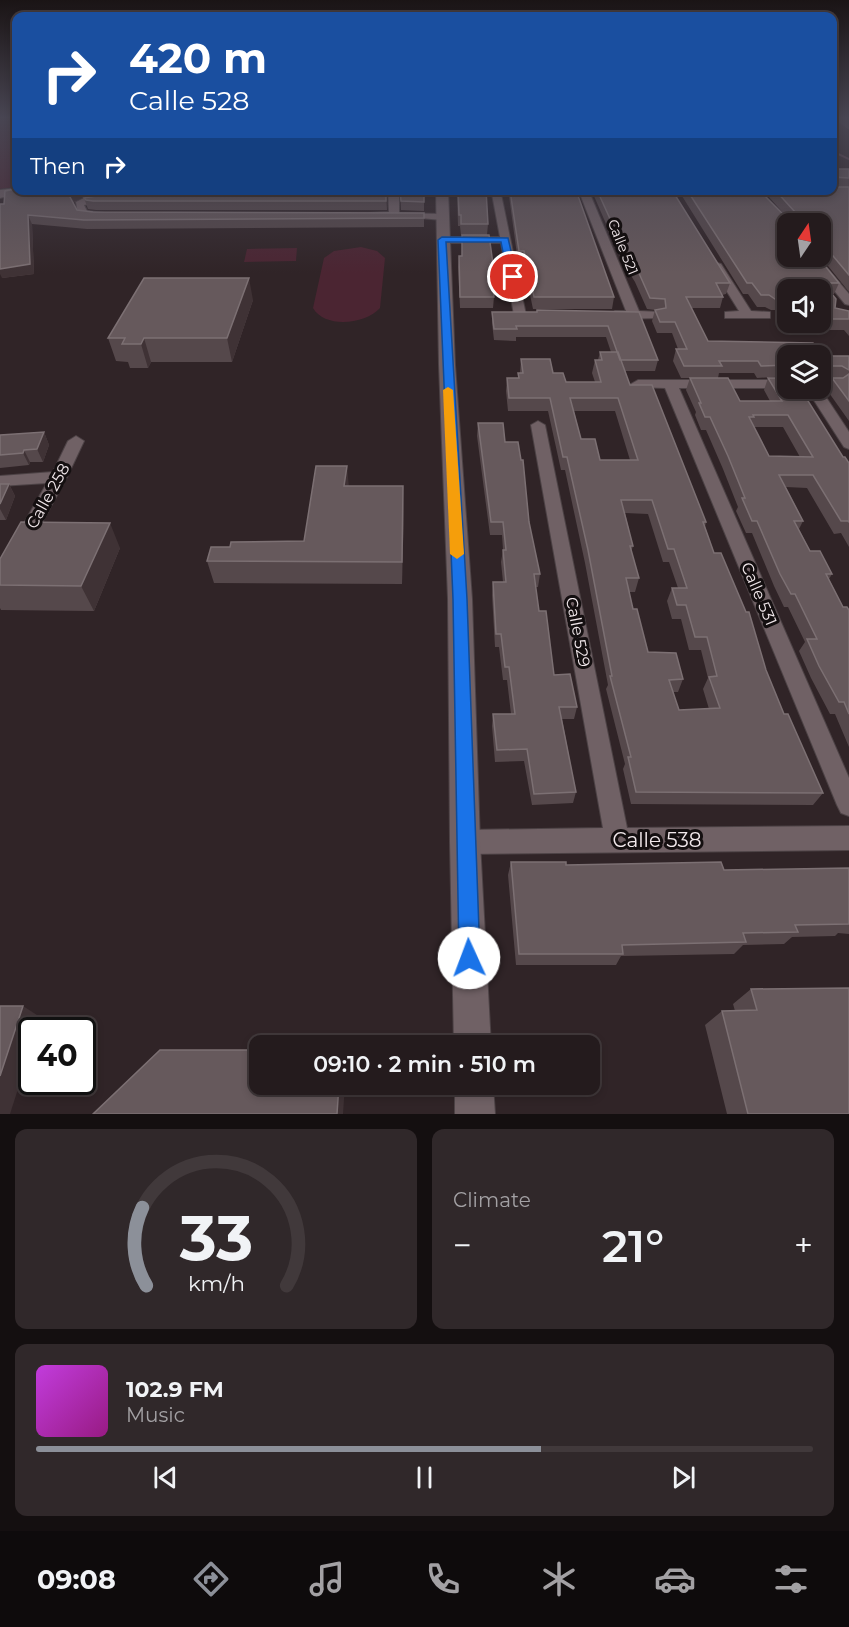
<!DOCTYPE html>
<meta charset="utf-8">
<style>
:root{--surface:#241b1d;--page:#30282a;--text:#f1f3f6;--muted:#a3a1a4;--line:#41393b;--accent:#8c9099}
body{margin:0;font-family:Montserrat,sans-serif;background:var(--page);color:var(--text);height:100vh;display:flex;flex-direction:column;font-size:22px;white-space:nowrap}
*{box-sizing:border-box;margin:0}
p{font-size:20px;color:var(--muted)}
.icon{flex:none;width:33px;height:33px;fill:none;stroke:currentColor;stroke-width:2;stroke-linecap:round;stroke-linejoin:round}
.map{position:relative;height:1114px;overflow:hidden}
.sheet{display:flex;flex-direction:column;gap:15px;padding:15px;background:#140f10;flex:1}
.sheet>*{flex:none}
.guide{position:absolute;left:12px;top:12px;width:825px;height:183px;border-radius:12px;box-shadow:0 3px 9px #0003,0 0 0 2px var(--line);background:#1a4fa0;color:#fff;overflow:hidden}
.needle{width:39px;rotate:13deg}
.controls{position:absolute;left:777px;top:213px;display:grid;gap:12px}
.controls a{display:grid;place-items:center;width:54px;height:54px;border-radius:12px;background:var(--surface);box-shadow:0 3px 9px #0003,0 0 0 2px var(--line);font-size:30px}
.speed{position:absolute;left:18px;top:1017px;display:flex;gap:12px;font-size:30px;font-weight:700;text-align:center}
.speed>*{display:grid;place-content:center;width:78px;height:78px;border-radius:50%;background:var(--surface);box-shadow:0 3px 9px #0003,0 0 0 2px var(--line);line-height:1}
.speed .limit{border:3px solid #111;border-radius:9px;background:#fff;color:#111}
.pin{position:absolute;display:grid;place-items:center;width:51px;height:51px;color:#fff;margin:-26px;border:3px solid #fff;border-radius:50%;box-shadow:0 2px 6px #0007}
.me{position:absolute;width:66px;margin:-33px;rotate:358deg;stroke-linejoin:round;filter:drop-shadow(0 0 4px #0008)}
.turn{display:flex;align-items:center;gap:21px;height:126px;padding:0 18px;font-size:27px}
.turn .icon{width:78px;height:78px;stroke-width:2.5}
.turn b{display:block;font-size:42px;line-height:51px}
.then{display:flex;align-items:center;height:57px;padding:0 18px;background:#0003;gap:12px;font-size:22px}
.big{font-size:45px;font-weight:600;line-height:1.1}
.sheet .card{flex:1;display:flex;flex-direction:column;justify-content:center;gap:9px;min-width:0;padding:0 21px;border-radius:12px;background:var(--page)}
.sheet .dial{align-items:center;gap:0}
.dial svg{height:156px;overflow:visible;fill:none;stroke:var(--line);stroke-width:7;stroke-linecap:round;text-anchor:middle}
.dial text{fill:var(--text);stroke:none}
.song{display:flex;align-items:center;gap:18px}
.cover{width:72px;height:72px;border-radius:9px;background:linear-gradient(135deg,hsl(290 70% 55%),hsl(310 70% 35%))}
.played{height:6px;border-radius:3px;background:linear-gradient(90deg,var(--accent) 65%,var(--line) 65%)}
.keys{display:flex;justify-content:space-around;direction:ltr}
.heat{display:flex;justify-content:space-between;align-items:center;font-size:33px;direction:ltr}
.sheet .tiles{flex:1;display:grid;gap:15px;grid-template-columns:1fr 1fr}
.card:last-child{grid-column:span 2}
.trip{position:absolute;left:249px;top:1035px;width:351px;height:60px;border-radius:12px;background:var(--surface);box-shadow:0 3px 9px #0003,0 0 0 2px var(--line);font-weight:600;line-height:60px;text-align:center}
.tab-bar{display:flex;height:96px;justify-content:space-around;align-items:center;background:#0e0b0c;color:var(--muted)}
.tab-bar .icon{width:42px;height:42px}
.tab-bar .current{color:var(--accent)}
.tab-bar b{font-size:27px;color:var(--text)}
.map>svg:first-child{display:block}
.green{fill:#4b2532}
.lines{fill:none;stroke-linecap:round;stroke-linejoin:round}
.stream{stroke:#624651;stroke-width:2}
.minor-casing{stroke:#4c4245;stroke-width:2}
.tertiary-casing{stroke:#4c4245;stroke-width:2}
.minor{fill:#706165;fill-rule:evenodd}
.tertiary{fill:#706165;fill-rule:evenodd}
.wall{fill:#55484b;fill-rule:evenodd}
.shaded-wall{fill:#3f3235}
.building{fill:#66595c;stroke:#7c7073;stroke-width:1.5;fill-rule:evenodd}
.route{fill:#1a73e8;stroke:#114b97;stroke-width:1.5}
.slow{fill:#f59e0b}
.labels{text-anchor:middle;dominant-baseline:central;stroke-width:6;stroke-linejoin:round;paint-order:stroke}
.far-street-label{font-size:14px;fill:#f2e9ec;stroke:#140f10}
.street-label{font-size:16px;fill:#f2e9ec;stroke:#140f10}
.near-street-label{font-size:20px;fill:#f2e9ec;stroke:#140f10}
</style>
<div class="map">
<svg width="849" height="1114" viewBox="0 0 849 1114">
<rect width="100%" height="100%" fill="#302427"/>
<path class="green" d="M0 117H16V187L0 189Z
M361 247 377 251 385 258 380 308C366 324 325 329 313 308L324 258 334 251Z
M297 248 296 261 244 262 247 249Z"/>
<g class="lines">
<path class="stream" d="M832 151 849 159"/>
<g class="minor-casing">
<path id="minor" d="M388 190 399 192V213L442 214 447 217 442 220 398 216 370 217V213L389 212Z
M622 190 618 194H590L639 311 661 312V318L615 319 609 315 615 311H626L580 194H501L526 315 524 318H516L514 315 501 243H442L437 240 442 237H500L492 194H480L476 190Z
M643 191 644 190 713 191 708 194H648Z
M730 191 731 190 800 191 795 194H735Z
M110 194 113 195V199L84 205 87 211 105 213V217H83L78 214 76 202 86 197Z
M806 256H817L849 294V305L845 304Z
M717 263 721 264 751 311 770 312V318H725V312L739 311 711 266Z
M638 380H788V388H679L849 778V816L841 813 837 805 665 388 633 387 631 384Z
M806 388H820L849 432V449L844 447Z
M538 421 545 425 627 828 849 826V850L465 854 456 851 453 842 456 833 465 830 603 828 531 425Z
M76 436 84 441 67 477 7 586 0 588V565L47 483 0 486V476L53 472 68 441Z"/>
</g>
<g class="tertiary-casing">
<path id="tertiary" d="M16 188V190H31L0 198V190Z
M436 190H448L455 365 472 599 480 842 491 1046H454L450 842 448 599 439 365Z
M455 1084H493L495 1114H455Z"/>
</g>
<use href="#minor" class="minor"/>
<use href="#tertiary" class="tertiary"/>
</g>
<path class="wall" d="M832 117H849V129H848Z
M832 169H849V292L820 256V224H788L839 283 834 294H833L835 308 849 311V336L844 330H819L815 325H809L807 322H820V290H788V310H771L765 307H757L748 294H743L682 196 683 190H759L792 223 769 197 771 190H832L845 187H832Z
M16 190H114L93 193 73 203 77 210 93 212 424 213V227L87 229 32 224 34 274 2 278 4 204Z
M386 190 387 210H96L88 209 84 198Z
M400 190H424V211L401 210Z
M457 190H486L488 224 487 235H461L460 226H458Z
M509 190 614 297 612 309H533L523 262H518L509 196Z
M595 190H672L730 283 726 294 722 295 723 297 720 308H692L708 341 813 343 822 356H849V421L827 390 832 378H837H820V356H788V376L757 378 754 373H719L718 378H681L673 361 676 349H678L672 333H657L652 321 655 310 647 309 635 282 623 263 594 196Z
M462 235 493 264 492 275H491L494 297 493 308H460L458 267 459 256H462Z
M253 300 232 362H151L148 368H130L128 362 116 361 108 338Z
M537 310 639 312 658 360 655 371H624L630 385 706 522 705 527 714 553 784 714 823 793 813 805 631 804 623 769 625 764 606 689 608 685 585 563 565 470H561L548 411H508L506 391 507 378H518V373H520L521 359 553 373 566 382H595L592 373 595 360H598L600 352H611L606 337H516V341L494 340 492 323V312H536ZM574 411H615L630 460H600L581 439ZM625 513 648 514 663 562H669L678 588H672L667 601 672 619H681L689 650H701L708 678 703 689 709 709 679 710 673 692H678L683 679 648 652 633 609 629 592H635L639 578 631 552 633 546Z
M690 378 740 401H770L764 390 768 378 849 463V547L841 533 834 534 807 488 786 487 803 521 799 529 810 551 832 574 829 579 843 607 849 610V747L835 714H830L811 678 799 651 805 642 788 607H784L774 586 752 533H746L736 511 738 507 723 469 706 430H701L695 415 696 412 686 390ZM754 427H783L800 457 769 456Z
M478 423 505 442 529 522 540 574 538 587H535L539 611 554 675 577 707 574 719H562L576 792 573 803 532 805 524 761 495 762 492 726 493 714H511L507 680H503L499 647H495L492 595 493 582H503L501 562 503 550 502 535H490L477 436Z
M44 432 49 445 43 462H30L29 465 0 468V435Z
M0 484H9L15 496 6 520H0Z
M349 486 404 508 402 584 214 583 207 561 230 547 304 541Z
M120 548 94 611 1 610 0 608V559Z
M511 862 566 865 724 870 849 868V934L838 933 835 936 792 937 784 944 743 945 734 954 621 956 616 965H516L508 875Z
M751 989 849 1114H727L705 1025 722 1011H735L733 1004Z"/>
<path class="shaded-wall" d="M78 190H114L93 193 72 203 69 195Z
M28 215 32 224 34 274 2 278 0 274V269Z
M249 278 253 300 232 362 227 338Z
M144 338 151 362 148 368 141 344Z
M44 432 49 445 43 462 37 449Z
M24 450 30 462 29 465 23 453Z
M347 466 349 488 344 486Z
M9 484 15 496 6 520 0 509V504Z
M403 486 404 508 402 584V562Z
M110 523 120 548 94 611 81 586Z
M23 1006 40 1017 36 1030H32V1045L10 1114H0V1076Z
M339 1084H345L343 1114H337Z"/>
<path class="building" d="M832 169H849V178L832 177Z
M832 187H849V275L823 244H820V224H788V256H817L839 283H823L836 299 835 308 849 311V319H824L820 314V290H788V299H775L769 295H761L752 283H747L687 190H759L792 223 795 212 775 190H832Z
M16 189V190H78L69 195 77 210 93 212 424 213V218L84 220 28 215 30 264 0 269V204H4L5 191Z
M131 190H386V201H93L86 200 84 198Z
M400 190H424V202L401 201Z
M458 190H486L488 224H461V215H459Z
M510 190H576L614 297H534L524 251H519Z
M597 190H672L730 283H716L723 297H686L708 341 813 343 822 356H849V370L842 366H824L820 363V356H788V365L761 366 758 361H719L722 366H684L676 349H687L675 322H660L655 310 666 308 665 299 650 298 638 271 625 252Z
M462 235H489L493 264H490L494 297H460L459 256H462Z
M144 278H249L227 338H144L141 344H122L125 338H108Z
M537 310 639 312 658 360H620L608 326H516L517 329H494L492 312H537Z
M600 352H618L630 385H652L706 522H703L714 553H721L746 612H749L766 670 784 714H788L823 793 636 792 628 757H631L610 676H612L588 550 567 457H563L550 398H509L507 378H519L518 373H523L521 359H550L553 373H563L566 382H601L595 360H602ZM570 398H618L638 460H600L595 439H581ZM621 500H652L668 549H674L687 588H672L677 605H686L695 637H707L717 676 709 677 720 708 679 710 669 680 683 679 676 653 648 652 637 609H633L626 578H639L630 546H633Z
M849 374V401L832 378H843Z
M690 378H728L740 401H782L768 378H788V388H800L843 457H845L849 463V522L848 521H841L813 475H779L803 521H794L810 551H820L832 574H826L843 607H847L849 610V714L844 702H839L819 666 807 639H817L795 594H791L780 574 757 521H752L742 498H745L728 456 710 417H705L699 403H701ZM753 415H788L813 457 769 456 749 417H754Z
M478 423H503L505 442H518L521 460H523L529 522 540 574H534L539 611H546L554 675 570 674 577 707H559L576 792 534 794 527 749 497 750 493 714H515L509 667H505L501 634H496L493 582H506L503 550H506L503 522H491Z
M44 432 37 449 24 450 23 453 0 455V435Z
M316 466H347L344 486H403L402 562 207 561 211 547H230L231 542 304 541Z
M0 484H9L0 504Z
M21 522 110 523 81 586 0 585V559Z
M511 862H566V865L721 862 724 870 849 868V924L795 925 798 932 743 933 746 942 622 945 623 954H519Z
M849 988V1114H748L722 1011 757 1010 751 989Z
M0 1006H23L0 1076Z
M160 1050H260V1084H339L337 1114H93Z"/>
<linearGradient id="sky" x2="0" y2="1"><stop stop-color="#1a1415"/><stop offset="0.43" stop-color="#484552"/><stop offset="1" stop-color="#484552" stop-opacity="0"/></linearGradient>
<rect width="849" height="273" fill="url(#sky)"/>
<path class="route" d="M442 237 508 238 517 277 513 280 508 277 501 242H446L467 599 480 958 477 966 469 969 462 966 459 958 453 599 438 240Z"/>
<path class="slow" d="M448 387 453 390 464 554 457 559 450 554 443 390Z"/>
<g class="labels">
<g class="far-street-label">
<text transform="translate(623 247) rotate(68)">Calle 521</text>
</g>
<g class="street-label">
<text transform="translate(48 496) rotate(-61)">Calle 258</text>
<text transform="translate(759 594) rotate(67)">Calle 531</text>
<text transform="translate(578 632) rotate(79)">Calle 529</text>
</g>
<g class="near-street-label">
<text x="657" y="840">Calle 538</text>
</g>
</g>
</svg>
<div class="controls">
<a><svg class="needle" viewBox="-14 -14 28 28"><path d="M0-13l5 13h-10z" fill="#e53935"/><path d="M0 13l5-13h-10z" fill="#a3a1a4"/></svg></a>
<a><svg class="icon" aria-label="sound" viewBox="0 0 24 24"><path d="M4 9h4l5-4v14l-5-4H4zM17 9q2 3 0 6"/></svg></a>
<a><svg class="icon" aria-label="layers" viewBox="0 0 24 24"><path d="M12 4l9 5-9 5-9-5zM3 14l9 5 9-5"/></svg></a>
</div>
<div class="speed"><div class="limit">40</div></div>
<div class="pin" style="left:513px;top:277px;background:#d93025"><svg class="icon" aria-label="arrive" viewBox="0 0 24 24"><path d="M6 21V4h12l-3 4 3 4H6"/></svg></div>
<svg class="me" style="left:469px;top:958px" viewBox="-20 -20 40 40"><circle r="19" fill="#fff"/><path d="M0-13L10 11 0 6-10 11z" fill="#1a73e8"/></svg>
<div class="trip">09:10 · 2 min · 510 m</div>
<div class="guide">
<div class="turn"><svg class="icon" aria-label="right" viewBox="0 0 24 24"><path d="M7 20v-9h11M14 6l5 5-5 5"/></svg><div><b>420 m</b>Calle 528</div></div>
<div class="then">Then<svg class="icon" aria-label="right" viewBox="0 0 24 24"><path d="M7 20v-9h11M14 6l5 5-5 5"/></svg></div>
</div>
</div>
<section class="sheet">
<div class="tiles">
<div class="card dial"><svg viewBox="0 0 100 80">
<path d="M14 69A42 42 0 1 1 86 69"/>
<path d="M14 69A42 42 0 0 1 12 29" stroke="#8c9099"/>
<text x="50" y="56" font-size="32" font-weight="700">33</text>
<text x="50" y="72" font-size="11">km/h</text>
</svg></div>
<div class="card"><p>Climate</p>
<div class="heat"><a>−</a><b class="big">21°</b><a>+</a></div>
</div>
<div class="card">
<div class="song"><i class="cover"></i><div><b>102.9 FM</b><p>Music</p></div></div>
<div class="played"></div>
<div class="keys"><svg class="icon" aria-label="previous" viewBox="0 0 24 24"><path d="M18 5L8 12l10 7zM5 5v14"/></svg><svg class="icon" aria-label="pause" viewBox="0 0 24 24"><path d="M8 5v14M16 5v14"/></svg><svg class="icon" aria-label="next" viewBox="0 0 24 24"><path d="M6 5l10 7-10 7zM19 5v14"/></svg></div>
</div>
</div>
</section>
<nav class="tab-bar">
<b>09:08</b>
<svg class="icon current" aria-label="directions" viewBox="0 0 24 24"><path d="M12 3l9 9-9 9-9-9zM9 14v-3h6M13 9l2 2-2 2"/></svg>
<svg class="icon" aria-label="music" viewBox="0 0 24 24"><path d="M9 18V5l10-2v13"/><circle cx="6" cy="18" r="3"/><circle cx="16" cy="16" r="3"/></svg>
<svg class="icon" aria-label="phone" viewBox="0 0 24 24"><path d="M5 4h4l2 5-3 2q2 4 5 5l2-3 5 2v4C11 20 4 13 5 4z"/></svg>
<svg class="icon" aria-label="climate" viewBox="0 0 24 24"><path d="M12 3v18M4 7l16 10M4 17L20 7"/></svg>
<svg class="icon" aria-label="car" viewBox="0 0 24 24"><path d="M5 17H2v-5l4-1 3-4h7l3 4 3 1v5h-3M9 17h6M6 11h13"/><circle cx="7" cy="17" r="2"/><circle cx="17" cy="17" r="2"/></svg>
<svg class="icon" aria-label="filters" viewBox="0 0 24 24"><path d="M4 7h16M4 17h16"/><circle cx="9" cy="7" r="2"/><circle cx="15" cy="17" r="2"/></svg>
</nav>
